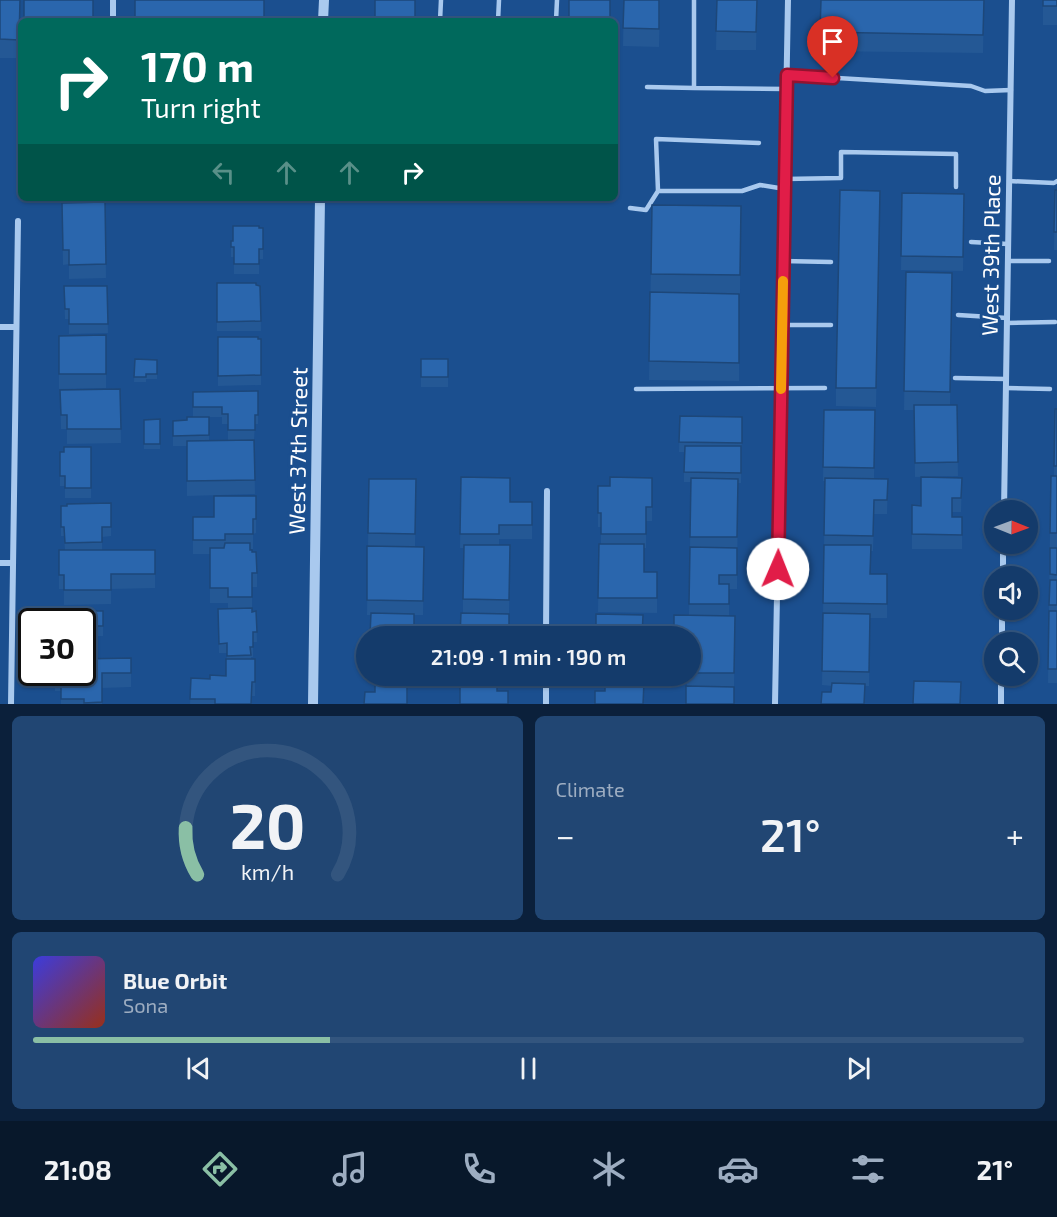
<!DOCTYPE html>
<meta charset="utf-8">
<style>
:root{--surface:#143b6b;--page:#214673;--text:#f1f3f6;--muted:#9dadc1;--line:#33557e;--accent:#8abfa5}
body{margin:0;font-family:"Exo 2",sans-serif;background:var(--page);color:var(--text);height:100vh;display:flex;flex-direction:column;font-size:22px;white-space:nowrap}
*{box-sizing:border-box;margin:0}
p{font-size:20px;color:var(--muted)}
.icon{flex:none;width:33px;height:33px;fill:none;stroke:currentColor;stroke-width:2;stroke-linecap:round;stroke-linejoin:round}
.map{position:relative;height:704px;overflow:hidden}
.side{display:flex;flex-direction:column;gap:12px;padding:12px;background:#0b203b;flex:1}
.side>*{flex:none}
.guide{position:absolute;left:18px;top:18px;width:600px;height:183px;border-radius:9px;box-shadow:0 2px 4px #0004,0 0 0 2px var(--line);background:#00695c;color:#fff;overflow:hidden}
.needle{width:39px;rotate:91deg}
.buttons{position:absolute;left:984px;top:500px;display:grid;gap:12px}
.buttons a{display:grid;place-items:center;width:54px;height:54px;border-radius:50%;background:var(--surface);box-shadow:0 2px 4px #0004,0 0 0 2px var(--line);font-size:30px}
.speed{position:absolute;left:18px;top:608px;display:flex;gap:12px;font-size:30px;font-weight:700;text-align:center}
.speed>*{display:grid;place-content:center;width:78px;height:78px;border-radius:50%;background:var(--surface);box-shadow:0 2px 4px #0004,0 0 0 2px var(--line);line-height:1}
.speed .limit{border:3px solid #111;border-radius:9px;background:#fff;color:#111}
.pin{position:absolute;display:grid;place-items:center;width:51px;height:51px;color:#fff;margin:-62px -26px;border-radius:50% 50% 50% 0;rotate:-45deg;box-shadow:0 0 6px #0007}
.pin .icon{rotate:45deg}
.me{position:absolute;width:66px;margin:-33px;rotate:1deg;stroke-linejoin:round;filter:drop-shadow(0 0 4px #0008)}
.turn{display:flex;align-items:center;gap:21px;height:126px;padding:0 24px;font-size:27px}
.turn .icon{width:78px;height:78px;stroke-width:2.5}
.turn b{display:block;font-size:42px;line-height:51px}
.lanes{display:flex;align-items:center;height:57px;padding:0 24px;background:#0003;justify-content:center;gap:30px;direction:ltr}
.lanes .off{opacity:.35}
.big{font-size:45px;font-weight:600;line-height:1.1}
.side .card{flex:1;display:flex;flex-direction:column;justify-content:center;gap:9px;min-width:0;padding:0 21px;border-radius:9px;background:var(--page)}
.side .dial{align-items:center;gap:0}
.dial svg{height:156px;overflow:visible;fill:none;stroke:var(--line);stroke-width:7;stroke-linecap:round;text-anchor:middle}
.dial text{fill:var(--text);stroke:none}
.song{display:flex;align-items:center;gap:18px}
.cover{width:72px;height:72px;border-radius:9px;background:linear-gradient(135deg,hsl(240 70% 55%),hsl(10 70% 35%))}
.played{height:6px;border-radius:3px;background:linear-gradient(90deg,var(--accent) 30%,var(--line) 30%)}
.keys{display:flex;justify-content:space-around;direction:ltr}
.heat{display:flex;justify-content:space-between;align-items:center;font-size:33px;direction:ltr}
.side .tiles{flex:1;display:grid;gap:12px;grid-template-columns:1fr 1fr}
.card:last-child{grid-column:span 2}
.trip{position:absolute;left:356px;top:626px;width:345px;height:60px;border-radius:30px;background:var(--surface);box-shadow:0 2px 4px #0004,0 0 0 2px var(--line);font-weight:600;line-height:60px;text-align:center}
.tabs{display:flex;height:96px;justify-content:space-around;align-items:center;background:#08182b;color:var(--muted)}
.tabs .icon{width:42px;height:42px}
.tabs .active{color:var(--accent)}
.tabs b{font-size:27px;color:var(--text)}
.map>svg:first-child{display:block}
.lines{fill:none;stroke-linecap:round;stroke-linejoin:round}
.service{stroke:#a9c9ee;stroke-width:4.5}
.minor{stroke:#a9c9ee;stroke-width:6}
.tertiary{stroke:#a9c9ee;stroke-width:10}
.wall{fill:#245895;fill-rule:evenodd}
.building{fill:#2a66ad;stroke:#1d4779;stroke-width:1.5}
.route-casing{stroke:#92132f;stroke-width:15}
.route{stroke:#e11d48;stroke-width:10}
.slow{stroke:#f59e0b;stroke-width:10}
.labels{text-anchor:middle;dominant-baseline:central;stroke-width:6;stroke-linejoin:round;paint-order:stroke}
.street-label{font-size:22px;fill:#fff;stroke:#1b4f8f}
</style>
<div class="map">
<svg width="1057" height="704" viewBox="0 0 1057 704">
<rect width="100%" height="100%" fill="#1b4f8f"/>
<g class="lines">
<path class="service" d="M694 0V88L786 89
M440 21 441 0
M498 21 499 0
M556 21 557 0
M787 75 971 86 985 91 1011 90
M647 87 694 88
M785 179 841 178V152L956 154V187
M1009 181 1054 183 1057 181
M658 191 656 139 759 143
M630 208 646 210 658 191H742L760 185 785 189
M971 242 1008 244
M783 261 831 262
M1008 261H1049
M958 315 1007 318
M1007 323 1055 322
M782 325H831
M955 378 1006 379
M1006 388 1050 389
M636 389 825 388"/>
<path class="minor" d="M113 21V0
M0 327H16
M1004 510 1012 0
M0 563H13
M1003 576V543
M546 636 547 491
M1002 642V609
M11 704 18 221
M546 704V675
M775 704 788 0
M1001 704V675"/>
<path class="tertiary" d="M323 21 324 0
M313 704 320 198"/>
</g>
<path class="wall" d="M0 0H20L19 58H0Z
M624 0H660L659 47 623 46Z
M717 0H757L756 50H716Z
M821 0H984L983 53 820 51Z
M1043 0H1057V25H1043Z
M1055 190H1057V250H1054Z
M880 191 876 407 836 406V388Z
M902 193 964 194 963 271 901 270Z
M105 202 106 278 69 279V264L63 265 62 203Z
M652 205 741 206 740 294H732H739V381L649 380Z
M259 228H263V259H259V274H234V257H231V241H233Z
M906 272 952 273 950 405H957L958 476 915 477 914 410H904Z
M217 283 260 286 261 331H217Z
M64 286H107L108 333 69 334V319H65Z
M106 335V388L59 389V336Z
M218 337 261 339V385L218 386Z
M135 359 157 360V379H146V382H134Z
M421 359H448V387H421Z
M120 389 121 443 67 444V429H61L60 390Z
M258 391V424H255L254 440 255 494 187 496V446H173V421L187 420 193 417V392ZM209 417H222V424H228V440L209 441Z
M1055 409H1057V683H1048L1050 533 1054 476Z
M824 410H875L874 479H888L887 514H874L873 551H871L870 574H887V618H870L869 686H865L831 692 832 686 822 685 825 481H823Z
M680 416 742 417 741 483H738L737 589H729V616H735L734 687 687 686V675H690L689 615 691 482H684V452H679Z
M160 419V449H144V420Z
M91 447V498H65V486H60V452H64Z
M461 477 510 502H532V539H499V545H510L509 614 463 613V548H460Z
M652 478V521H646V548H644V572H657V613L598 612 599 544H601V527H598V486H610Z
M962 478 961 512H952V517H962V549H912V505L921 506Z
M369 479H416L415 547H424L423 615H414V636H366V675H408L407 704 375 692 376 676H365L366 635H370L371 615H367Z
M256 496V533L253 534V549H250L257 573V587H252V612L256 611 257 642H253V657H251V659H255V696H252V704H190L191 678 210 679 226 676 227 653H219L218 609H228V603H210V554H193V517H214Z
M111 503V536L102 537V550H155V588L111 589V604L64 605V589H59V550H65L64 536H61V506Z
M103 611V636H93V642H90V658H82V621Z
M131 658V687L102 688V704H61V691H55V672Z
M460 675H508V676H498V684L460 704Z
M596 675H642V680L596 679Z"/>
<path class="building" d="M0 0H20L19 40 0 39Z
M24 0H93V21H24Z
M135 0H264V21H135Z
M375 0H415V21H404V20H395V21H375Z
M569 0H610V21H569Z
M624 0H659V29L623 28Z
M717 0H757L756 32 716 31Z
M821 0H984L983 35 820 32Z
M1043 0H1057V6H1043Z
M840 190 880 191 876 388H836Z
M1055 190H1057V232H1054Z
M902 193 964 194 963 257 901 256Z
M105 202 106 264 69 265V250H63L62 203Z
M652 205 741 206 740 275 651 274Z
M233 226H259V228H263V249H259V264H234V247H231V241H233Z
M906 272 952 273 950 392 904 391Z
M217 283H256V285L260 286 261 321 217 322Z
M64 286H107L108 324H69V309H65Z
M650 292 739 294V363L649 361Z
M106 335V374H59V336Z
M218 337H258V339H261V375L218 376Z
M135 359 157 360V374H146V377H134Z
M421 359H448V377H421Z
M120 389 121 429H67V415H61L60 390Z
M258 391V415H255V430H228V414H222V407H193V392Z
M914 405H957L958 462 915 463Z
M1055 409H1057V466H1054Z
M824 410H875L874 468 823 467Z
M680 416 742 417V443L679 442Z
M187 417H209V435L173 436V421L187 420Z
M160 419V444H144V420Z
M254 440 255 480 187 481V441Z
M685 446H741V473L684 472Z
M64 447H91V488H65V476H60V452H64Z
M1051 476H1057V533H1050Z
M461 477 510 478V502H532V525H499V534H460Z
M610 477 652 478V507H646V534H601V513H598V486H610Z
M921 477 962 478 961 498H952V517H962V535L912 534V505L921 506Z
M691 478 738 479 737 537H690Z
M825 478 888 479 887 500H874L873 536 824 535Z
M369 479H416L415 534 368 533Z
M214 496H256V519H253V534H225V540H193V517H214Z
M111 503V527H102V542L65 543 64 527H61V506H67V504Z
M225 543H250V550H252V552H256L257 573H252V597H228V588H210V548H224Z
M599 544H644V572H657V598H598Z
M464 545H510L509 600 463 599Z
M824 545H871L870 574H887V604L823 603Z
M367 546 424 547 423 601 367 600Z
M690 547 737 548V575H719V584H729V604H689Z
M1050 548H1057V575L1050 574Z
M59 550H155V574H111V590H64V575H59Z
M1050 580H1057V605H1049Z
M252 608V612L256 611 257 632H253V647H250L251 655 227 656V643L219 644 218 609Z
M59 611H103V626H93V632H90V648L82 649V621H59Z
M1049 611H1057V669H1048Z
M371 613 414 614V636H366V662H365L366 635H370Z
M461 613 509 614V636H460Z
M823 613 870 614 869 672 822 671Z
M596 614 643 615 642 636H596Z
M674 615 735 616 734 673H690V636H674Z
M131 658V673H102V702L84 703V699H61V676L55 677V672H82V659Z
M226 659H255V682H252L251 704H215V699H190L191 678 210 679V675L226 676Z
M460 681H497V691H508V704H460Z
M914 681 961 682 960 704H913Z
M375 682H407V704H364L365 692H375Z
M605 682H644L643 704H595V691H605Z
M832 683 865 684 864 704H821L822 692H831Z
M686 686 734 687V704H686Z"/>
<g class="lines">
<g class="route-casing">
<path id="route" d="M778 569 787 75 833 78"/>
</g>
<use href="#route" class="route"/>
<path class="slow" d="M781 389 783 281"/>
</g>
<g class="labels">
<g class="street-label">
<text transform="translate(990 255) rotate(-89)">West 39th Place</text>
<text transform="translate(297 451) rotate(-89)">West 37th Street</text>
</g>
</g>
</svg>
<div class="buttons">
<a><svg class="needle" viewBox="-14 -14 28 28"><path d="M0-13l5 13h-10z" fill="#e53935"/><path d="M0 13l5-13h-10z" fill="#9dadc1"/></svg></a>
<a><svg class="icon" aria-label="sound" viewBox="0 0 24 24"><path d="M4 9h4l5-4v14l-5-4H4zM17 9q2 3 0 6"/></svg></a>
<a><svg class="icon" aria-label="search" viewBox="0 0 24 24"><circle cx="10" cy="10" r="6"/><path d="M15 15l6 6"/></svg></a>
</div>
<div class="speed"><div class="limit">30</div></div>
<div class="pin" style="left:833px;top:78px;background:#d93025"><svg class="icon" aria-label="arrive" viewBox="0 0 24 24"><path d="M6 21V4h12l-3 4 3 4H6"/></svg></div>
<svg class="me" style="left:778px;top:569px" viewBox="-20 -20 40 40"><circle r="19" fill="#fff"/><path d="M0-13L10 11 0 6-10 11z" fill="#e11d48"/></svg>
<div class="trip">21:09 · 1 min · 190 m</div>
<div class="guide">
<div class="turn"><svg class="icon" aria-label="right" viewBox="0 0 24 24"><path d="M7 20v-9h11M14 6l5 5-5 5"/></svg><div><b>170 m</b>Turn right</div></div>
<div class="lanes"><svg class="icon off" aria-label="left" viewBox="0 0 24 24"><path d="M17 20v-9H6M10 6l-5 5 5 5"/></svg><svg class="icon off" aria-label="ahead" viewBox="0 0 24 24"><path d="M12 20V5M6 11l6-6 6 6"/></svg><svg class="icon off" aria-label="ahead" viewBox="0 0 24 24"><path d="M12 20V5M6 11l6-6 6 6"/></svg><svg class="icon" aria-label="right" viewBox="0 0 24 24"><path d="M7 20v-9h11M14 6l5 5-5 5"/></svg></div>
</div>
</div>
<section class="side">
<div class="tiles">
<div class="card dial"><svg viewBox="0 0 100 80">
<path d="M14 69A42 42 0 1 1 86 69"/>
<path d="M14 69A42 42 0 0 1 8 45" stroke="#8abfa5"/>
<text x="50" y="56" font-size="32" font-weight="700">20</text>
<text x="50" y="72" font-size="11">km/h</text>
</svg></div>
<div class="card"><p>Climate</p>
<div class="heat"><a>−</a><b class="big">21°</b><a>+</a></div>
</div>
<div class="card">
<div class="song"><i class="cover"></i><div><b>Blue Orbit</b><p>Sona</p></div></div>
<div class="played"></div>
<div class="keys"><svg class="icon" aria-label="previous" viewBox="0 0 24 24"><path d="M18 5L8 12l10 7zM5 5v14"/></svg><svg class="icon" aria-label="pause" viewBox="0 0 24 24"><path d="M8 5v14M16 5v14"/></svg><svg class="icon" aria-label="next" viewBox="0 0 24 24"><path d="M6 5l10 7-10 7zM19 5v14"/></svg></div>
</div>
</div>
</section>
<nav class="tabs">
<b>21:08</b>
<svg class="icon active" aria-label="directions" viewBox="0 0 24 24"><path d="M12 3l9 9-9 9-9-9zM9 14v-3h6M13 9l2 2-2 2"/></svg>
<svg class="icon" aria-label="music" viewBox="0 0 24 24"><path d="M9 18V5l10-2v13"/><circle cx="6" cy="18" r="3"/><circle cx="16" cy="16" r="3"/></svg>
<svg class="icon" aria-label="phone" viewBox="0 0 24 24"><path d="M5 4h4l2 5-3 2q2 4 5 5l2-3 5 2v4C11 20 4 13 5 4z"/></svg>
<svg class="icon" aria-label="climate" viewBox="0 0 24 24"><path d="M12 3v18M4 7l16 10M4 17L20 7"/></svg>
<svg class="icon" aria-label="car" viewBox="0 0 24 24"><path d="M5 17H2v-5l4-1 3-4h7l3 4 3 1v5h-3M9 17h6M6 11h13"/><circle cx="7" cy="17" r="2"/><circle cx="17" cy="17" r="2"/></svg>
<svg class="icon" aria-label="filters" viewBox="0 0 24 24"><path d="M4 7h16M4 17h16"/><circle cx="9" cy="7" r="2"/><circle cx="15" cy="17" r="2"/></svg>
<b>21°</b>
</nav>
